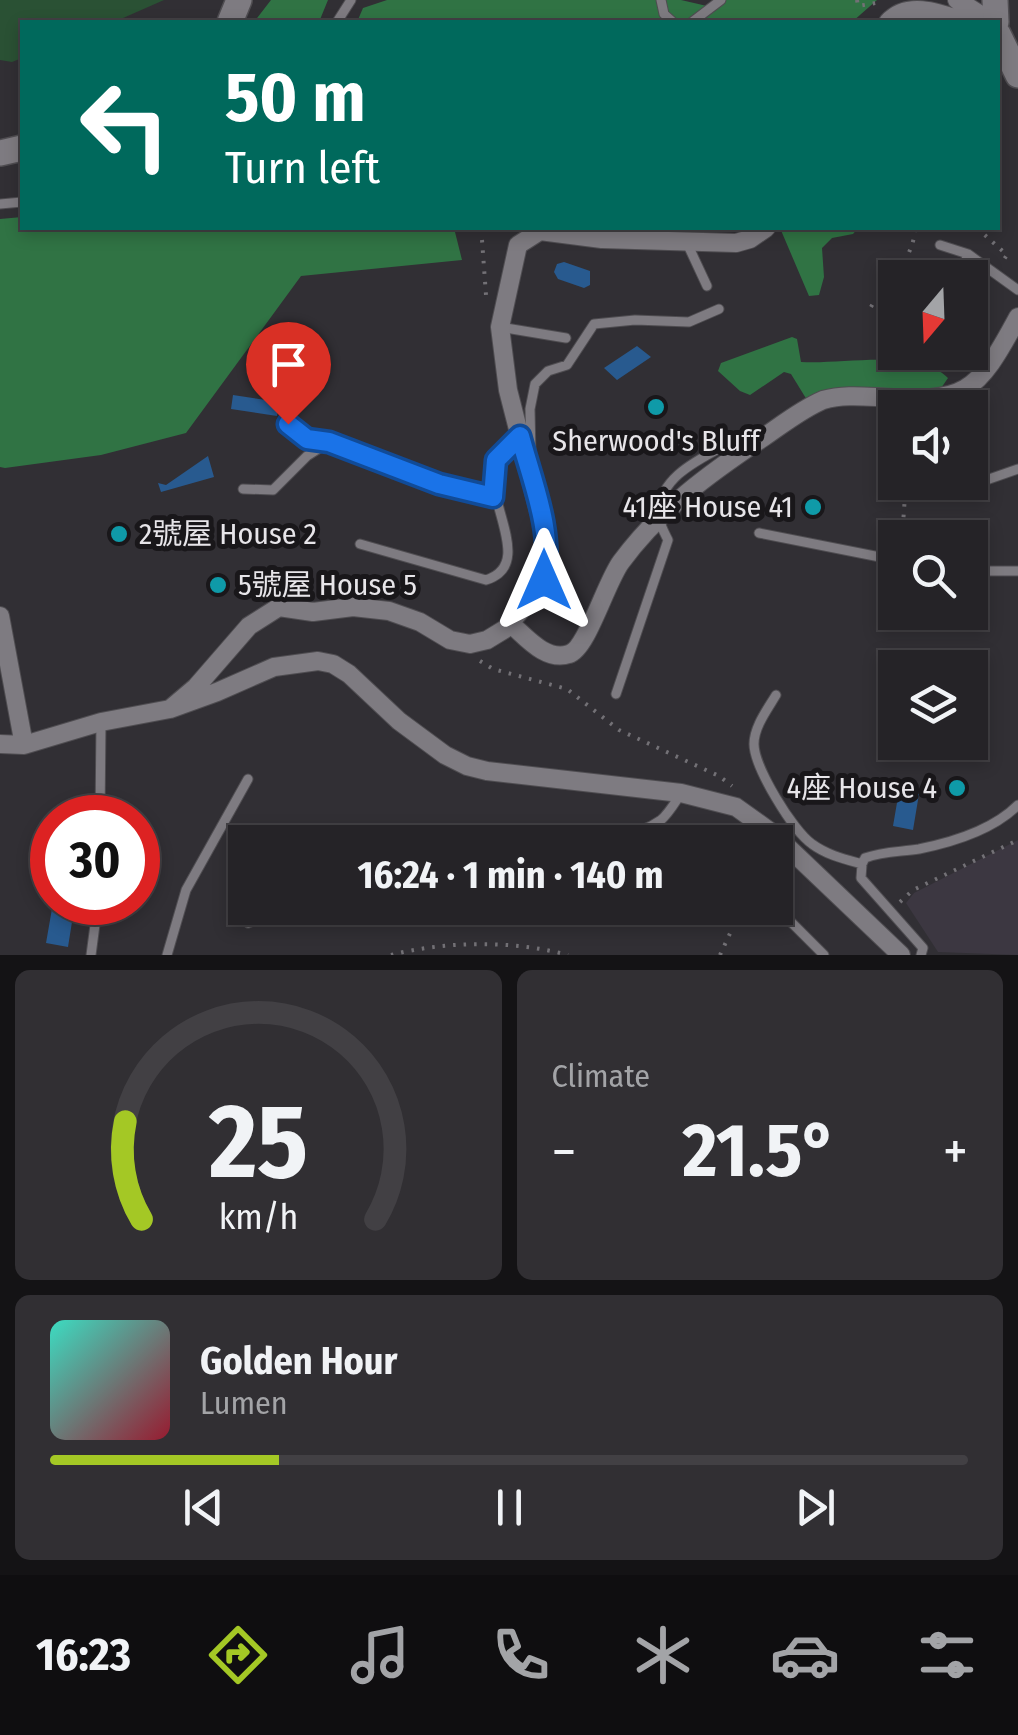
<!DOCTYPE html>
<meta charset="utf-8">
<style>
:root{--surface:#252327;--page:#312f33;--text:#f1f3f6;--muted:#a3a4a7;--line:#424044;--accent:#a4c825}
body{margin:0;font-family:"Fira Sans Condensed","Noto Sans TC",sans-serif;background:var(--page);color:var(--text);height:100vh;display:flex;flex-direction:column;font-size:38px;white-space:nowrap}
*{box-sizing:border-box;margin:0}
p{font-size:32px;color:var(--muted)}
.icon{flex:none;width:55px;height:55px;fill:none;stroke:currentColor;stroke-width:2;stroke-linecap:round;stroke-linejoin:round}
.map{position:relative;height:955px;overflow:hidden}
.details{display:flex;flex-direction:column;gap:15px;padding:15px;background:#141315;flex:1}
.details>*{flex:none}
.hud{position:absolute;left:20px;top:20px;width:980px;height:210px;border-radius:0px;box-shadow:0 5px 15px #0003,0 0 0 2px var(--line);background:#00695c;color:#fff;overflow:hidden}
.needle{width:65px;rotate:199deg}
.fabs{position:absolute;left:878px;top:260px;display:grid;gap:20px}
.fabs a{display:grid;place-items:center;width:110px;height:110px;border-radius:0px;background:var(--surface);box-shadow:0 5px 15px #0003,0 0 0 2px var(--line);font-size:50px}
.speed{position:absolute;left:30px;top:795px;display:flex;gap:20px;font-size:50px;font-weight:700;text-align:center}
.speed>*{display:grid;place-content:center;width:130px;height:130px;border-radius:50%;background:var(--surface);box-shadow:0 5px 15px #0003,0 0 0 2px var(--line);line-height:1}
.speed .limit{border:15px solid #d22;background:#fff;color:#111}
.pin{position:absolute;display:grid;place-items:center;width:85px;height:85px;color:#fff;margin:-102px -42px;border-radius:50% 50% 50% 0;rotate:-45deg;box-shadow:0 0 10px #0007}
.pin .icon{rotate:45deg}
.me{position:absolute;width:110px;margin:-55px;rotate:0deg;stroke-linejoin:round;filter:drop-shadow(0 0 8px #0008)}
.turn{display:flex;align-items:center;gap:35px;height:210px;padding:0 40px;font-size:45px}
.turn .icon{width:130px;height:130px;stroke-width:2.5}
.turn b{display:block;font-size:70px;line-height:85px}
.big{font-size:75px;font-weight:700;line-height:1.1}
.details .card{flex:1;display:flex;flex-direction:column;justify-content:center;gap:15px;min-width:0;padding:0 35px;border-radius:15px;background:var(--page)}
.details .dial{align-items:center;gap:0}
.dial svg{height:260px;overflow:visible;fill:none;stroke:var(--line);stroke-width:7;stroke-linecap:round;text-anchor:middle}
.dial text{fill:var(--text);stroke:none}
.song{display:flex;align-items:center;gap:30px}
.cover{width:120px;height:120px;border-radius:15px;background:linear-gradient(135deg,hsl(170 70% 55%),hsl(350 70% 35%))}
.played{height:10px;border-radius:5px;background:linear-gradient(90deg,var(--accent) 25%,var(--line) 25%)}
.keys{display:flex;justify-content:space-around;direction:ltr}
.heat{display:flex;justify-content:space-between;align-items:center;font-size:55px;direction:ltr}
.details .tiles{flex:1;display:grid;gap:15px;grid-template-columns:1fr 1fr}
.card:last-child{grid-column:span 2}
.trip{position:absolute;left:228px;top:825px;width:565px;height:100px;border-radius:0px;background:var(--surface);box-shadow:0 5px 15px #0003,0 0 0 2px var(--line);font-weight:700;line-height:100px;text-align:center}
.menu{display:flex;height:160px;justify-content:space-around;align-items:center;background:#0f0e10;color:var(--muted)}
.menu .icon{width:70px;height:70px}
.menu .active{color:var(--accent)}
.menu b{font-size:45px;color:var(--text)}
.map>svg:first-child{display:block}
.built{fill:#3c3741}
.green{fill:#2a5134}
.forest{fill:#307344}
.water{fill:#285a8f}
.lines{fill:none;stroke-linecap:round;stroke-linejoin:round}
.service-casing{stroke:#4f4d51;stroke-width:11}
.minor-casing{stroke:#4f4d51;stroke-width:20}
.secondary-casing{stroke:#4f4d51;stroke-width:28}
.path{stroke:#737176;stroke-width:4;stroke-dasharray:2.5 8;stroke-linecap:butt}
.service{stroke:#7e7b81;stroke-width:9}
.minor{stroke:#7e7b81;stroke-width:18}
.secondary{stroke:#7e7b81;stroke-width:25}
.route-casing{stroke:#114b97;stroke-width:25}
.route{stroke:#1a73e8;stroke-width:18}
.culture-dot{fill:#0f9aa8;stroke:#19171a;stroke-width:4}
.labels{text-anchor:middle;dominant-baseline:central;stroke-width:10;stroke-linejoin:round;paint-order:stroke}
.poi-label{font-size:30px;fill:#e7e5e9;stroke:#19171a;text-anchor:end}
</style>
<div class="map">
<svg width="1018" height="955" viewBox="0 0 1018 955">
<rect width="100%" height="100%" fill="#312f34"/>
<path class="built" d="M1018 840V955L938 952 906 903 914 893Z"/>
<path class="green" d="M0 0H164L114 22H22V58L12 62 0 60Z"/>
<path class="forest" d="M271 0H328L319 22H254Z
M387 0H681L707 6 717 0H877L852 22H357L363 8Z
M22 217V228H454L462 260 301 276 186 433 101 455 5 468 0 467V219Z
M780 228H858L853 234 832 238 822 248 824 277 819 295 809 296Z
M792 337 797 339 801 362C841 365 917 348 948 378L937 394 807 400 791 374 784 372 750 395 740 391 718 371 721 363Z"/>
<path class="water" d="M564 262 590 271V285L584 288 558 279 554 272 557 264Z
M637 346 651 357 617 380 604 368Z
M233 395 279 402 277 416 231 409Z
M208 456 214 477 161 492 158 483 166 485Z
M899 791 919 794 913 830 893 826Z
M53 903H75L68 947 46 943Z"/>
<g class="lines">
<g class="service-casing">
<path id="service" d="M661 0 664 14 673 22
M337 22 351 0
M692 22 721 0
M0 204 22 202
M686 241 707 286
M940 245 968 254
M959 278 968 254 1018 290
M500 327 566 338
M288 424 307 439 329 442 439 484 493 497
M531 455 530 409 535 384 548 371 567 365 594 324 635 320 689 322 719 309
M970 482 972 485 1018 469
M243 489 273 490 307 456 329 442
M759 533 895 560
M360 544 486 580C537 564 481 498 496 461 500 453 512 444 518 438
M970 571H1018
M616 694 668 540C665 534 660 525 659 518 655 475 707 456 737 439L747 437 756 442
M776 695C767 710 754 727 754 744 754 767 793 831 812 844 827 855 844 859 862 864L865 858C883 851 901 852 919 849 954 842 993 830 1018 805
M88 818 100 806
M100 818 101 722
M515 842C560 837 622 848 661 820 669 813 674 804 680 795
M862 864 861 878 923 948 921 955
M725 908 740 914 759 908
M771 908 789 920 824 955
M601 916 603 908
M248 923 288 908
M91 955 98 902
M167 955 186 890 248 779"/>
</g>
<g class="minor-casing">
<path id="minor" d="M957 0 992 22
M888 22C908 0 940 13 966 22
M0 616 24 745
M511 624C526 637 546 662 569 654 587 649 606 582 621 562 660 509 710 473 764 437 783 424 802 409 823 400 841 395 858 396 877 397 966 403 976 395 1018 317
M170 709 196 687 249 626 279 607 313 612 353 607 389 611 420 622 450 640 470 644 487 640 505 629 540 588 546 567 544 531 508 390 500 327 518 245 540 231 602 239 736 243 750 239 766 228
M0 744 24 745 101 722 170 709 217 692 274 667 318 661 333 664 349 674 399 721 445 755 467 766 487 771 681 793 736 807 775 835 901 955"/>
</g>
<g class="secondary-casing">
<path id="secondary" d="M995 0 996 22
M230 22 239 0
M998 34 1018 75
M0 153 22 148"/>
</g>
<path class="path" d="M857 0 858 6 882 2
M977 228 1007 255 1002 262
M482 240 486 295
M884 298C893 272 914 257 915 228
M871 307 875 300 884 298 895 307
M948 482 950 495 962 494
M902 538 906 482
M480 661 493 669 567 689 619 730 719 776 732 786
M900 902 913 890 1018 840
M391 955C445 941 513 940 568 955
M720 955 733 927"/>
<use href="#service" class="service"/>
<use href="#minor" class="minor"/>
<use href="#secondary" class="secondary"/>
</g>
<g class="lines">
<g class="route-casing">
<path id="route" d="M288 424 307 439 329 442 439 484 493 497 496 460 520 436C532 481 554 533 544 580"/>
</g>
<use href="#route" class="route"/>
</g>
<g class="culture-dot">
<circle cx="656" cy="407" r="10"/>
<circle cx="813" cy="507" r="10"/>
<circle cx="119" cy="534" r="10"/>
<circle cx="218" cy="585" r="10"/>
<circle cx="957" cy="788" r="10"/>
</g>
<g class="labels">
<g class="poi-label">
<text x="656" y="441" text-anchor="middle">Sherwood's Bluff</text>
<text x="793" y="507">41座 House 41</text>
<text x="139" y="534" text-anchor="start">2號屋 House 2</text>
<text x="238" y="585" text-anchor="start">5號屋 House 5</text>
<text x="937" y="788">4座 House 4</text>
</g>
</g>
</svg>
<div class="fabs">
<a><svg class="needle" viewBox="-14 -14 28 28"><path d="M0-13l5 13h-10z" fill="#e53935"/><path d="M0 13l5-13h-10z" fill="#a3a4a7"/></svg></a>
<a><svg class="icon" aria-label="sound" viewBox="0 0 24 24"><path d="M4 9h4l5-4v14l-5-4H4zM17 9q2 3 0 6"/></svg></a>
<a><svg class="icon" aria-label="search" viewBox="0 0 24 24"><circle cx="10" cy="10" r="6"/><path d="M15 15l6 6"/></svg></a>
<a><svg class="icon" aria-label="layers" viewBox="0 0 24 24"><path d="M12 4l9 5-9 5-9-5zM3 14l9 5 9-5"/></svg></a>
</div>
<div class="speed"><div class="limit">30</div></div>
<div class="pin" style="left:288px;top:424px;background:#d93025"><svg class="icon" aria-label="arrive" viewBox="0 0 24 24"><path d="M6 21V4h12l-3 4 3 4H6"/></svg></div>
<svg class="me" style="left:544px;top:580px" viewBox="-20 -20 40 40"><path d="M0-17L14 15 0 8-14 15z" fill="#1a73e8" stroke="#fff" stroke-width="4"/></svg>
<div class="trip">16:24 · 1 min · 140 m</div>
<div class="hud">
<div class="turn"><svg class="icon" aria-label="left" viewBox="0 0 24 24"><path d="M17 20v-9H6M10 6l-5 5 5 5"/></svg><div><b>50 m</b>Turn left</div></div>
</div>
</div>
<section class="details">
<div class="tiles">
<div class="card dial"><svg viewBox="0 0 100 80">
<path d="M14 69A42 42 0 1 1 86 69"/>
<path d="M14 69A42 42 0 0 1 9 39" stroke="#a4c825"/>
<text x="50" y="56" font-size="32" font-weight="700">25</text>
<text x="50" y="72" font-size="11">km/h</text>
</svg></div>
<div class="card"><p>Climate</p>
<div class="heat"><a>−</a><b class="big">21.5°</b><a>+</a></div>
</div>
<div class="card">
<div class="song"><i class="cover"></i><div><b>Golden Hour</b><p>Lumen</p></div></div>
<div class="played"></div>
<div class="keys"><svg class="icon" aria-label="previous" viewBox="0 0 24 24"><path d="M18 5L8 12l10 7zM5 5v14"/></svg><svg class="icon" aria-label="pause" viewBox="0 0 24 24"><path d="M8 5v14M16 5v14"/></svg><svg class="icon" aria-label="next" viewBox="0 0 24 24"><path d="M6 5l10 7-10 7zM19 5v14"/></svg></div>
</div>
</div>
</section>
<nav class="menu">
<b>16:23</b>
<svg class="icon active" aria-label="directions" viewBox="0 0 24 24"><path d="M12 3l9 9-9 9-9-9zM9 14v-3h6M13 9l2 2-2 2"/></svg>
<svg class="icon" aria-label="music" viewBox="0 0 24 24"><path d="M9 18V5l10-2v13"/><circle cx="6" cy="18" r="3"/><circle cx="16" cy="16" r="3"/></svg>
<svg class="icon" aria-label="phone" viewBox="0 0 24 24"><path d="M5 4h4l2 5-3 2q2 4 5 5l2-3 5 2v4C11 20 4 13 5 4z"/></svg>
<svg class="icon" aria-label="climate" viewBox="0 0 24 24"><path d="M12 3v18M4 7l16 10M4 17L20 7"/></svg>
<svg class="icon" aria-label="car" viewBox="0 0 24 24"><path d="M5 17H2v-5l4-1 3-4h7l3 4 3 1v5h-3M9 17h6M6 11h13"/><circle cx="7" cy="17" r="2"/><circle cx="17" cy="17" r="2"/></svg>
<svg class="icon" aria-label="filters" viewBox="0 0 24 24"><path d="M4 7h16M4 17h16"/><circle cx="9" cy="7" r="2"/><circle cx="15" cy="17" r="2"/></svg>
</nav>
